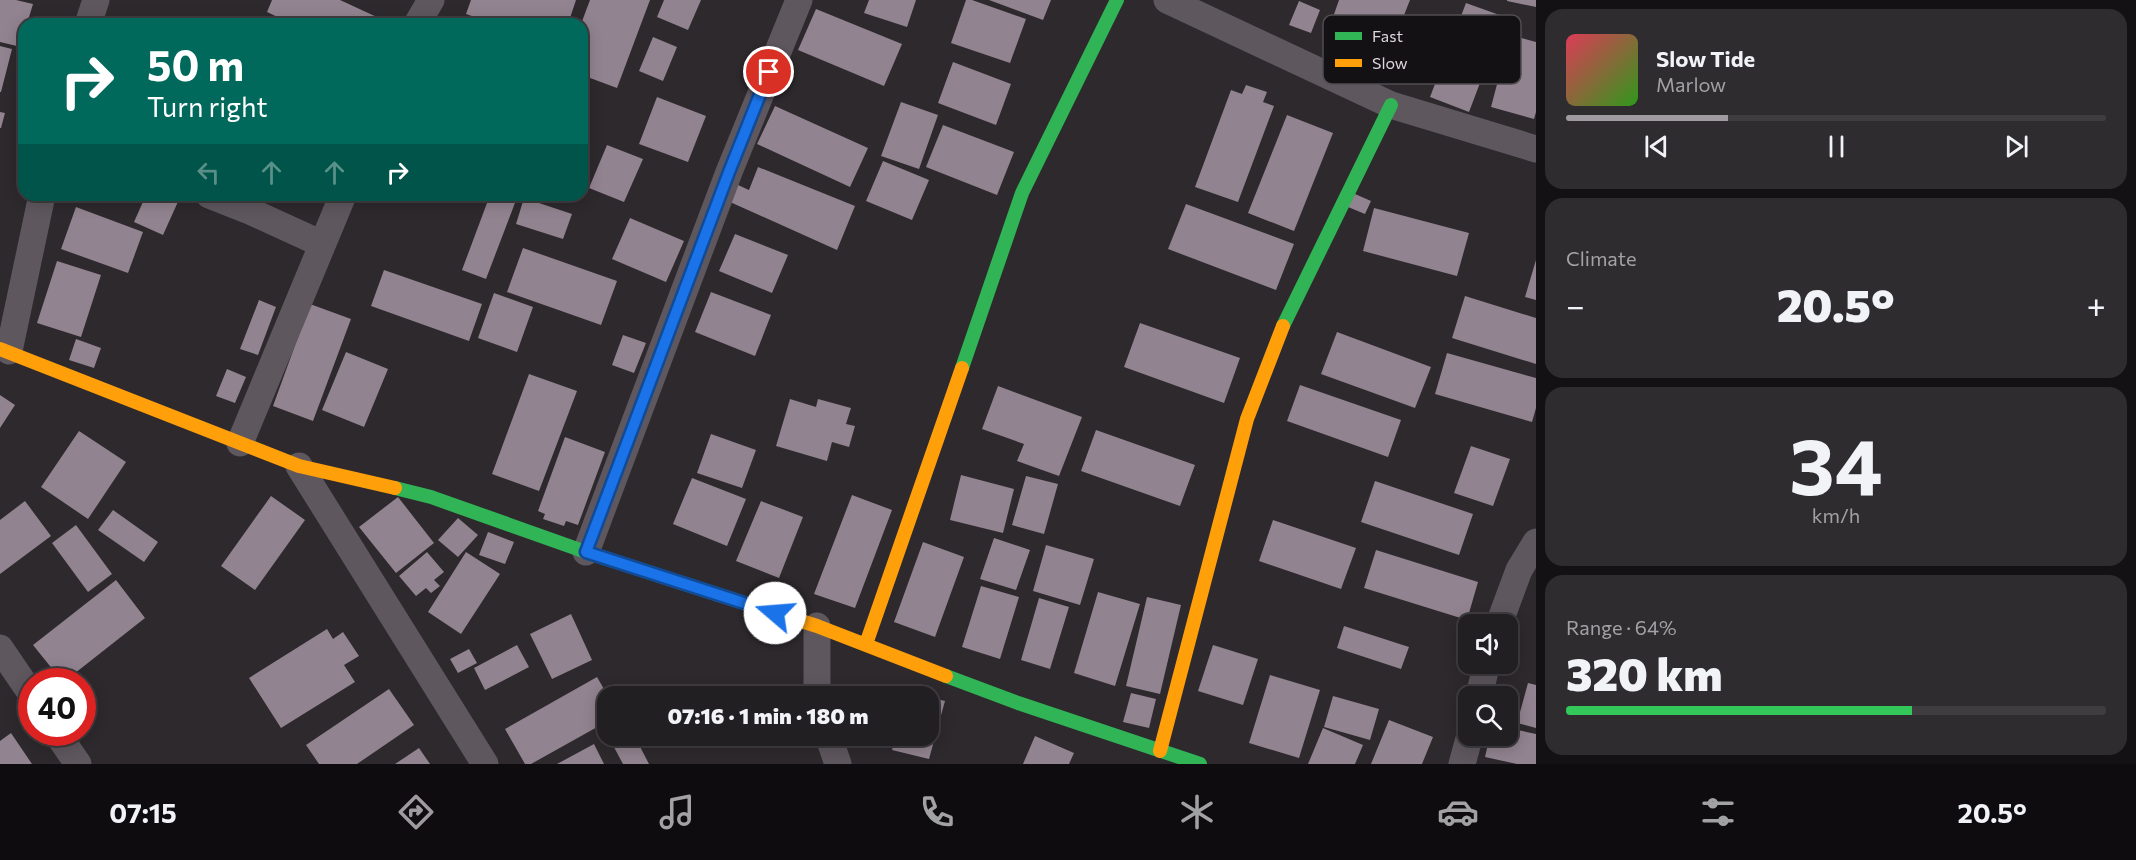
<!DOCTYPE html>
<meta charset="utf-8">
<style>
:root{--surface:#221f22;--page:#2e2c2f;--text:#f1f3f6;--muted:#a2a2a5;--line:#3f3d40;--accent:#9f9a9f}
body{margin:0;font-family:Commissioner,sans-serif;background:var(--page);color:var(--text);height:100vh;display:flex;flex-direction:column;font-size:22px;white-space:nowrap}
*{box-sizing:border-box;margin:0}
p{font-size:20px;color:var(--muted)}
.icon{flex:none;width:33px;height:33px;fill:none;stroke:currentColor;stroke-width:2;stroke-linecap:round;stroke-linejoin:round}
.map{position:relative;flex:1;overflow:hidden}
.drawer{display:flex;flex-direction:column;gap:9px;padding:9px;background:#131113;width:600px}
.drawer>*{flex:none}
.banner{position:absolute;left:18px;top:18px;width:570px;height:183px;border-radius:18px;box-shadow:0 3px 15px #0003,0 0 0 2px var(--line);background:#00695c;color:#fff;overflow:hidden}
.fabs{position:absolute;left:1458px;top:614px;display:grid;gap:12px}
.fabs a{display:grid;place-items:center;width:60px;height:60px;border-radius:12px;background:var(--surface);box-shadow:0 3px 15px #0003,0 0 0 2px var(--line);font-size:30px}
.speed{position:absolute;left:18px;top:668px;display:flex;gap:12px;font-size:30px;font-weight:700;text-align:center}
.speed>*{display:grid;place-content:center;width:78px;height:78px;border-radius:50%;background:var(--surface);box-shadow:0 3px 15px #0003,0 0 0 2px var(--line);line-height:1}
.speed .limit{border:9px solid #d22;background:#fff;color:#111}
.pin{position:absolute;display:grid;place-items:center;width:51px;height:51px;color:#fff;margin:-26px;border:3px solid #fff;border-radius:50%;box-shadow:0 2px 6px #0007}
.me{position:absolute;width:66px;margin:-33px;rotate:288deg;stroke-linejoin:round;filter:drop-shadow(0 0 4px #0008)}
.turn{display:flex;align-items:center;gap:21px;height:126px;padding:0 30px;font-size:27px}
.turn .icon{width:78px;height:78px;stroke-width:2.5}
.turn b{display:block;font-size:42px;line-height:51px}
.lanes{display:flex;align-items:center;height:57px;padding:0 30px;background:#0003;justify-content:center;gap:30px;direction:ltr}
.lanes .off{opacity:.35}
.big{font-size:45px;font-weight:800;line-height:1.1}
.drawer .tile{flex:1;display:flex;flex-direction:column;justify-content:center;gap:9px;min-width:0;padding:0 21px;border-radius:18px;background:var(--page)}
.drawer .dial{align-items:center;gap:0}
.dial b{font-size:78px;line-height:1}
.song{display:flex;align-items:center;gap:18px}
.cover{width:72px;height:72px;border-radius:9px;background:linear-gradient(135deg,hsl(350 70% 55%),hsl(110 70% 35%))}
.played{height:6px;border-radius:3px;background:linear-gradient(90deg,var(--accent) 30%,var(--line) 30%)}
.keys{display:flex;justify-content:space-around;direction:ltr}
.heat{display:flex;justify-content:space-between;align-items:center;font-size:33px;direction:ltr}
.charge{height:9px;border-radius:4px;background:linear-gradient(90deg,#34c759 64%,var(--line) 0)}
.trip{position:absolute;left:597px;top:686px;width:342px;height:60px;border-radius:18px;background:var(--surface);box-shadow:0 3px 15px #0003,0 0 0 2px var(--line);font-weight:800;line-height:60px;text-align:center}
.menu{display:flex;height:96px;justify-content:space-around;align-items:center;background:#0e0c0e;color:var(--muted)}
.menu .icon{width:42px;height:42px}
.menu .on{color:var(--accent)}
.menu b{font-size:27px;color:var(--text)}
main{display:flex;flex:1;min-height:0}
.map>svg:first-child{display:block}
.building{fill:#91838f}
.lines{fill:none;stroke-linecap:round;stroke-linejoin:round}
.street{stroke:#5f575e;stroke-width:27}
.fast{stroke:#30b455;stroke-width:14}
.slow{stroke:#ff9f0a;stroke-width:14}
.route-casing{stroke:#114b97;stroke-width:15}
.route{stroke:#1a73e8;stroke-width:10}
.key{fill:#141114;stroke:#504c50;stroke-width:1.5}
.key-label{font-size:16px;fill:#dcd7dc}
</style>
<main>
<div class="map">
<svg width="1536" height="764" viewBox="0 0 1536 764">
<rect width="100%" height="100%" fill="#2d292d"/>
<path class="building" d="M0 0H16L33 4 27 24H24V36L21 47 0 42Z
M272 0H340L379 18 377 24H292L267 12Z
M471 0H576L568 24H495L466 14Z
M590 0H650L617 88 582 75 581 24Z
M664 0H701L688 30 657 17Z
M869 0H916L907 27 864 13Z
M966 0H972L1026 19 1010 63 951 43Z
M989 0H1051L1043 20Z
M1339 0H1410L1393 43 1332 20Z
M1507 0H1536V7L1507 1Z
M1299 1 1320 10 1311 33 1289 25Z
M1466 3 1505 17 1469 112 1430 97Z
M816 9 902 44 884 86 798 50Z
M1510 35 1536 42V112L1534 119 1491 107Z
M653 37 677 47 663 81 639 71Z
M0 46 12 49 1 92H0Z
M953 62 1011 84 996 125 938 103Z
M1246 85 1267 92 1263 102 1274 106 1238 202 1195 187 1231 90 1242 94Z
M657 97 706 116 688 162 639 144Z
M901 102 938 115 919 169 881 156Z
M775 106 868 148 850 187 757 144Z
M0 112 5 113 1 128H0Z
M1287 115 1333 133 1294 231 1248 213Z
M943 125 1014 152 997 195 926 167Z
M607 145 643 159 624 202 589 188Z
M883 161 929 180 912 220 866 201Z
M758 167 855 206 837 250 730 202 738 185 749 190Z
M1355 194 1371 201 1365 214 1348 207Z
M146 195H181L163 235 134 222Z
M490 195H518L486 279 462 270Z
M524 198 572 214 563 239 516 224Z
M1186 204 1294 244 1276 290 1168 249Z
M76 207 143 232 128 273 61 249Z
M1374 208 1469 233 1457 276 1363 251Z
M630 218 684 241 666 282 612 259Z
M735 234 788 255 772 293 719 271Z
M523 248 617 281 601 325 507 292Z
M1536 260V300L1525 297Z
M57 261 101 275 81 337 37 323Z
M384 270 482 304 469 341 371 306Z
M711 292 771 315 755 356 695 332Z
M494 293 533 307 517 352 478 338Z
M1465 296 1536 318V364L1452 338Z
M259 300 276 307 258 355 240 349Z
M310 304 351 319 313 421 273 406Z
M1140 323 1240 358 1224 403 1124 367Z
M1337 332 1431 367 1415 408 1321 374Z
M623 335 646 343 634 373 612 365Z
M76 339 101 348 94 368 69 360Z
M346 352 388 369 364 427 322 410Z
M1447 353 1536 378V408L1532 422 1435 394Z
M227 369 246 377 235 403 216 396Z
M529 374 577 391 539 491 492 474Z
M1300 385 1401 420 1388 457 1287 421Z
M998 386 1082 417 1059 476 1017 461 1024 444 982 429Z
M0 395 15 405 0 428Z
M790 399 816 407 818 399 851 408 846 424 855 426 849 447 832 442 827 461 776 446Z
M1096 430 1195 465 1180 506 1081 471Z
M79 431 126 462 88 519 41 487Z
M711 434 756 450 742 488 697 473Z
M565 437 605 452 578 525 566 521 564 526 543 519 545 514 538 511Z
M1471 446 1510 459 1493 506 1454 493Z
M961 475 1014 489 1003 533 950 520Z
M1026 476 1058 484 1044 534 1012 525Z
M692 478 746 499 727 546 673 524Z
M1375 481 1473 514 1459 555 1361 522Z
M852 495 892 510 855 608 814 594Z
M271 496 305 520 255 590 221 566Z
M398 497 434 543 396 573 359 527Z
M25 501 51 536 0 574V520Z
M761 501 803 517 779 578 736 561Z
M113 510 158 542 144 562 98 530Z
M458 518 478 535 458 557 438 540Z
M1273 520 1356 548 1341 589 1259 561Z
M76 525 112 574 88 592 52 543Z
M488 532 514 542 505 564 479 555Z
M994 538 1030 550 1016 590 980 579Z
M923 542 964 557 935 637 894 622Z
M1046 545 1094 559 1080 605 1033 591Z
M1376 550 1478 582 1467 620 1364 588Z
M427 552 444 572 434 580 440 586 431 593 426 588 416 596 399 576Z
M466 552 500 574 461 634 428 612Z
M116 580 145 618 65 681H62L33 645Z
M981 586 1019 597 1000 659 962 647Z
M1098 592 1140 604 1115 686 1074 673Z
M1147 597 1181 605 1160 694 1126 686Z
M1039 598 1069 607 1050 669 1021 660Z
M571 614 592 660 552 679 530 634Z
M1344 626 1409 647 1401 669 1337 648Z
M327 629 333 639 343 632 359 656 344 665 355 682 281 728 249 678Z
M517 645 529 667 485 690 474 668Z
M1213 645 1258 659 1243 705 1198 691Z
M469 649 477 663 458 673 450 659Z
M1270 675 1320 690 1299 758 1249 743Z
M597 677 608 696V721L531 764H525L505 729Z
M1528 683 1536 685V728L1517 723Z
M389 689 414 725 357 764H319L306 745Z
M907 691 923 695V696H906Z
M1131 693 1156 699 1149 728 1123 722Z
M1333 696 1379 709 1370 740 1324 727Z
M928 697 945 701 929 759 892 750 896 735H928Z
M1389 720 1433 737 1422 764H1371Z
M1323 728 1363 745 1355 764H1308Z
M1508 728 1536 734V764H1517L1485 757 1490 735H1508Z
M11 733 32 764H0V741Z
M611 735H634L649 764H623L608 736Z
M1035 736 1074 753 1069 764H1023Z
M594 744 604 764H557Z
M419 748 430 764H395Z"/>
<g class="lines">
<path class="street" d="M1167 0 1391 105 1536 149
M88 24 96 0
M417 24 431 0
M209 195 252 212 322 244
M9 351 42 195
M240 443 343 195
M299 466 485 764
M586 552 729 172 799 0
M1499 624 1519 570 1536 542
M0 648 32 695
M817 696V626
M1479 696 1487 663
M56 732 78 764
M828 735 838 764
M1462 764 1470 735"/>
<path class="fast" d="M1283 326 1391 105
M962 368 1022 193 1117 0
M395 488 431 497 586 552 719 595
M946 676 1018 703 1200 764"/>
<path class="slow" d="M0 349 299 466 395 488
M719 595 817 626 946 676
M866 644 962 368
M1160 751 1247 419 1283 326"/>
</g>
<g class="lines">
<g class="route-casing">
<path id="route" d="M769 72 729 172 586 552 775 613"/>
</g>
<use href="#route" class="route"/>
</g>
<rect x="1323" y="15" width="198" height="69" rx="9" class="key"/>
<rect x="1335" y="32" width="27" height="8" fill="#30b455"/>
<rect x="1335" y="59" width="27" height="8" fill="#ff9f0a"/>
<g class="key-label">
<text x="1372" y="42">Fast</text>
<text x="1372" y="69">Slow</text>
</g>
</svg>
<div class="fabs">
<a><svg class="icon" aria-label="sound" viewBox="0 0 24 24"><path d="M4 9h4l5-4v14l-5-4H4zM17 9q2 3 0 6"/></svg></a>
<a><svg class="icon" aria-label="search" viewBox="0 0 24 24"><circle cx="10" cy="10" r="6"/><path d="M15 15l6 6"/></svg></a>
</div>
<div class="speed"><div class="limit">40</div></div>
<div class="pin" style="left:769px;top:72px;background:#d93025"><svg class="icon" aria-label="arrive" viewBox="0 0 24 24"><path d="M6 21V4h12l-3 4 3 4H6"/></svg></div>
<svg class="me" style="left:775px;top:613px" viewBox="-20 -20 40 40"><circle r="19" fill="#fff"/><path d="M0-13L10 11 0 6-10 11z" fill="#1a73e8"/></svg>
<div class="trip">07:16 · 1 min · 180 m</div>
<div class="banner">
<div class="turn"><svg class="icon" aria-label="right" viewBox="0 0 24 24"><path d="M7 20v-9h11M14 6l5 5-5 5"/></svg><div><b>50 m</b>Turn right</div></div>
<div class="lanes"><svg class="icon off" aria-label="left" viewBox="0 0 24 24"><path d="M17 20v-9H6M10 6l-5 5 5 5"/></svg><svg class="icon off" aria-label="ahead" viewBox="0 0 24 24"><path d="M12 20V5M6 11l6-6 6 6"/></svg><svg class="icon off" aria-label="ahead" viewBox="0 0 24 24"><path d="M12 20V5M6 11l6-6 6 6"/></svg><svg class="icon" aria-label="right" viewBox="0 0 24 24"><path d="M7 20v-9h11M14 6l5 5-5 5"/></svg></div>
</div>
</div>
<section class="drawer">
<div class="tile">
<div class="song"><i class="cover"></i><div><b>Slow Tide</b><p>Marlow</p></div></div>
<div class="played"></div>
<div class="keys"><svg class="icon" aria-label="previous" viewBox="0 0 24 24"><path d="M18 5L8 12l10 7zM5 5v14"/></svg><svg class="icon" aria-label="pause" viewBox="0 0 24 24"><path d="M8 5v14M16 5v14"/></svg><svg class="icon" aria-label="next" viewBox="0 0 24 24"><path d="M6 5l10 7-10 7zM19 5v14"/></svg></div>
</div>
<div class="tile"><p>Climate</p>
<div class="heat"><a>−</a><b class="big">20.5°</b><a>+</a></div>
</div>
<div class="tile dial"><b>34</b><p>km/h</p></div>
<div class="tile"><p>Range · 64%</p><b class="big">320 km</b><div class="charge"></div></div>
</section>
</main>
<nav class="menu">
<b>07:15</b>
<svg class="icon on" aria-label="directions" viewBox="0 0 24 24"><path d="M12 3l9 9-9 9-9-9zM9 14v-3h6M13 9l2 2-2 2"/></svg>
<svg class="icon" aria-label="music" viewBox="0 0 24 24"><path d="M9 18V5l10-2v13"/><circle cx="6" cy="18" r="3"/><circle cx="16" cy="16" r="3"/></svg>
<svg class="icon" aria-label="phone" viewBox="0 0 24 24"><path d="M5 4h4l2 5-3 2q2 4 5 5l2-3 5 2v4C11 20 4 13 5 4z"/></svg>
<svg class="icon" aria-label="climate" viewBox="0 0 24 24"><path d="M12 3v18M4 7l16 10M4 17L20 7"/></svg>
<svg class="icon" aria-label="car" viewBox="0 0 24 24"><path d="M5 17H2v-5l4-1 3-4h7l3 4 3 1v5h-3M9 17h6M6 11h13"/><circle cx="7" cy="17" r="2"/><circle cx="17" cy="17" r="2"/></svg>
<svg class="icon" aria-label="filters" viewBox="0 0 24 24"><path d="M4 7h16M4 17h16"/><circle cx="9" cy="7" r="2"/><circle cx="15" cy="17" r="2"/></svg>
<b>20.5°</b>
</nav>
